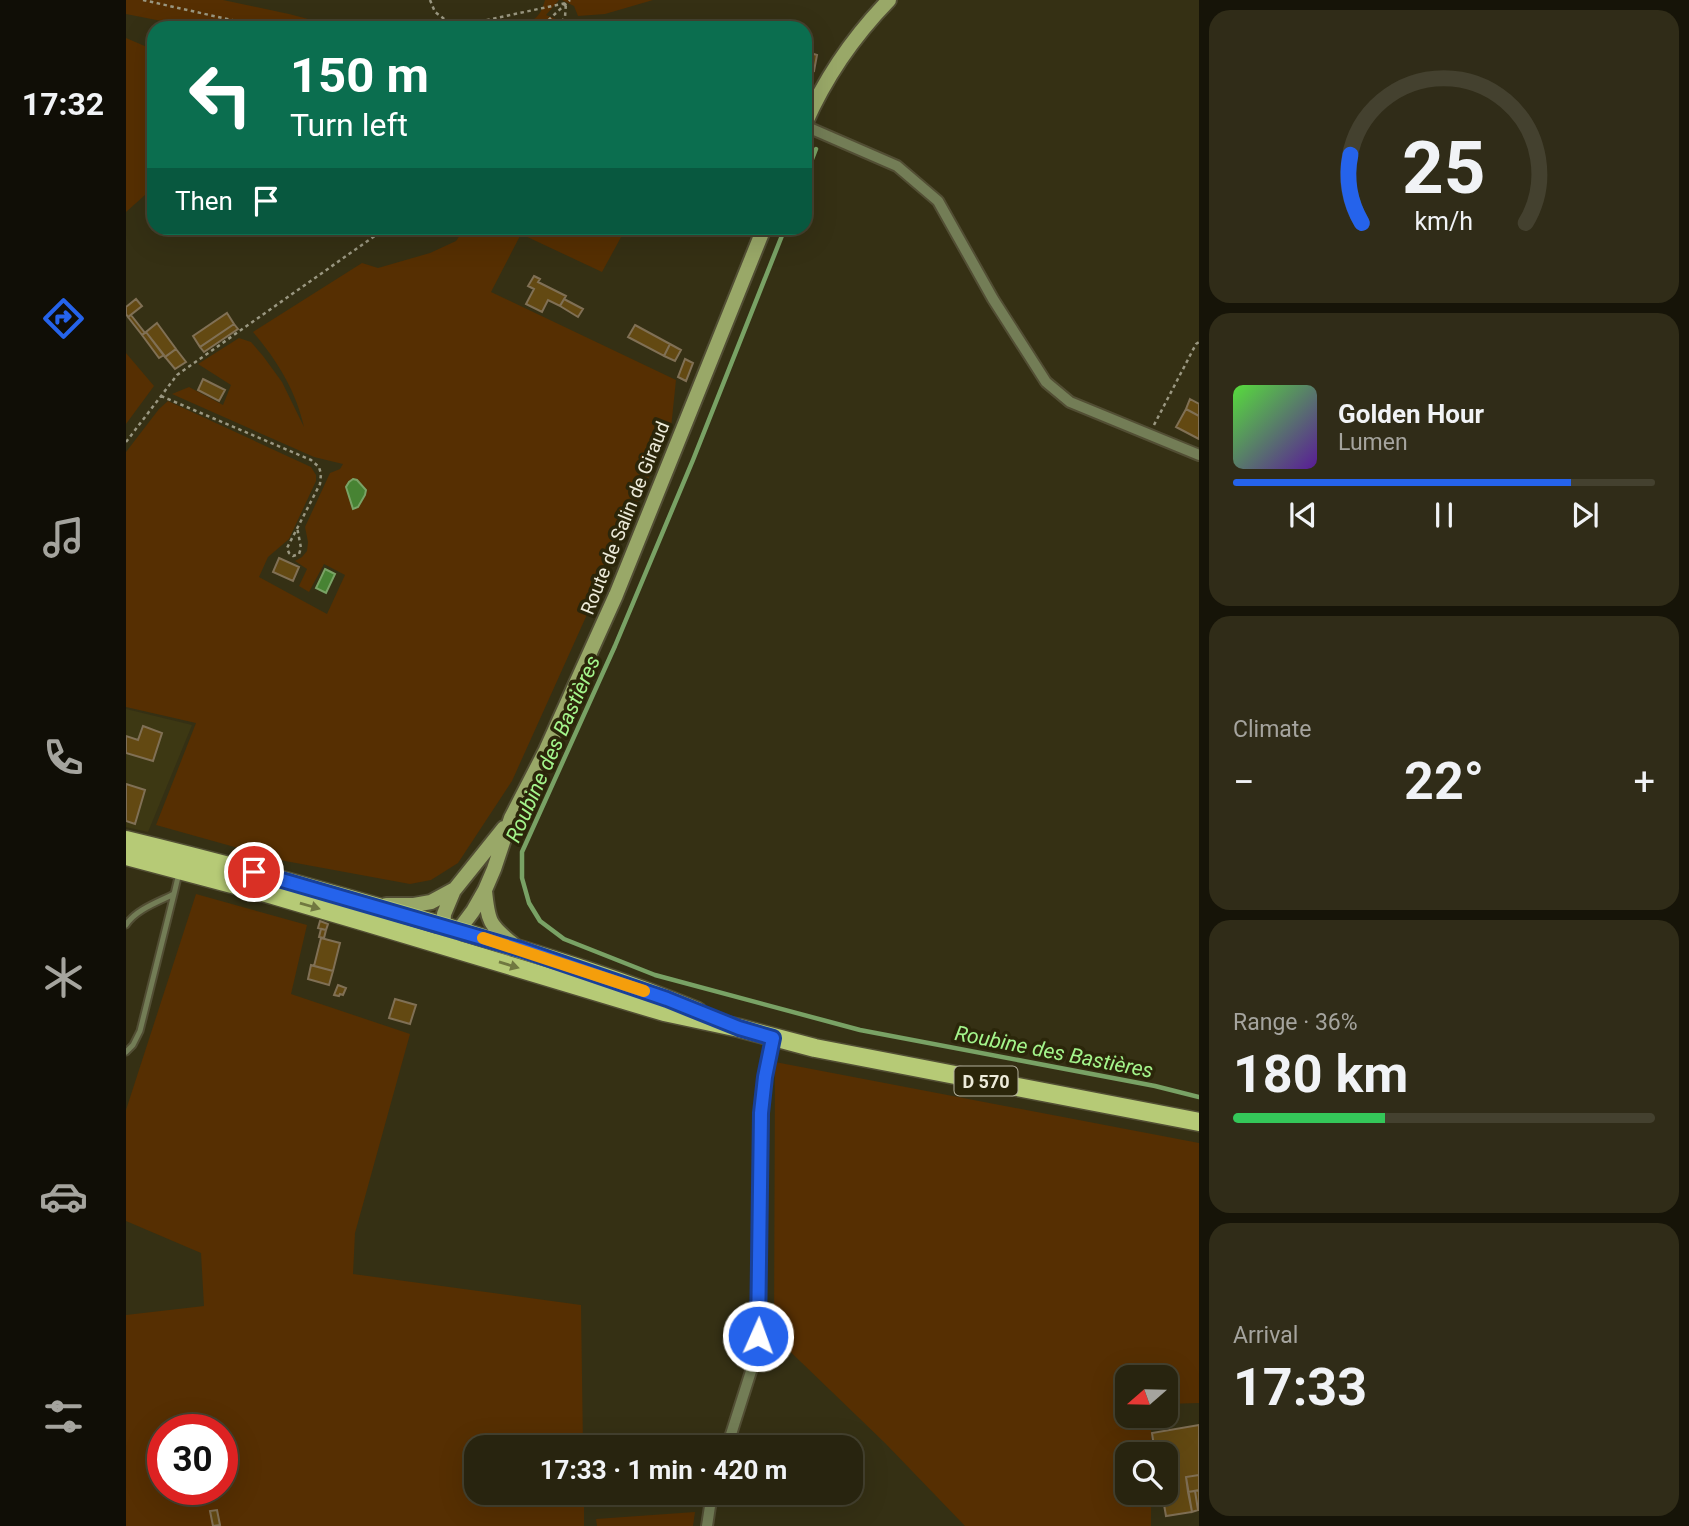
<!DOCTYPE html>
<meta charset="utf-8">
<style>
:root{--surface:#28240f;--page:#302c18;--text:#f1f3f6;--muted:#a5a49e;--line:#44412f;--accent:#2563eb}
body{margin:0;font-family:Roboto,sans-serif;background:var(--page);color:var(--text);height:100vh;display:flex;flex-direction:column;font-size:26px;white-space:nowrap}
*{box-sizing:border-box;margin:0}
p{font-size:23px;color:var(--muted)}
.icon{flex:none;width:38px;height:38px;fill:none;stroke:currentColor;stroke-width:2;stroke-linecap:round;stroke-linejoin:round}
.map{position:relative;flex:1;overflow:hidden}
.side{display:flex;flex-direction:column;gap:10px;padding:10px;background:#161408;width:490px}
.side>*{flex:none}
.hud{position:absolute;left:21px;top:21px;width:665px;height:214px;border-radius:21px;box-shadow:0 7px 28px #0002,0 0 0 2px var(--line);background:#0b6e4f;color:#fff;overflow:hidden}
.needle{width:46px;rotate:250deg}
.controls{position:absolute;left:989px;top:1365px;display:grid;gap:14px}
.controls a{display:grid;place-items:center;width:63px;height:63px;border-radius:14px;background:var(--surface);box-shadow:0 7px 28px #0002,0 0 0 2px var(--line);font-size:35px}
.speed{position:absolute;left:21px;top:1414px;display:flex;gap:14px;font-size:35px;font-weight:700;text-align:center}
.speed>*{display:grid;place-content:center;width:91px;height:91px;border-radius:50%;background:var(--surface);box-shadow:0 7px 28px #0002,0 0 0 2px var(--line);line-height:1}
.speed .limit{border:10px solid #d22;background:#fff;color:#111}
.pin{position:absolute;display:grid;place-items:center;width:60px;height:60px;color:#fff;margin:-30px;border:4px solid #fff;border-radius:50%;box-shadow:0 2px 7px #0007}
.me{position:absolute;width:77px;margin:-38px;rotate:2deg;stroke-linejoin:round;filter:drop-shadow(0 0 5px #0008)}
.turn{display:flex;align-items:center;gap:24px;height:147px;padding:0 28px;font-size:32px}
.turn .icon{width:91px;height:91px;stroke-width:2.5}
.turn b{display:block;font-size:49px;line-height:60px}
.then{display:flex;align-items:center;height:66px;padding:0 28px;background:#0003;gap:14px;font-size:26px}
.big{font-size:52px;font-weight:700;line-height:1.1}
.side .card{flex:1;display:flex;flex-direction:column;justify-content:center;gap:10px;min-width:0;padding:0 24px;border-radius:21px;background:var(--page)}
.side .dial{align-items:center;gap:0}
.dial svg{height:182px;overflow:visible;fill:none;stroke:var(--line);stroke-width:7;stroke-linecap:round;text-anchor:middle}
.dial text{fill:var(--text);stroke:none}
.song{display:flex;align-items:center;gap:21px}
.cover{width:84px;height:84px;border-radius:10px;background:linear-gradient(135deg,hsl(110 70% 55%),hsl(270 70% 35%))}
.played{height:7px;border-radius:4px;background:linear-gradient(90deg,var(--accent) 80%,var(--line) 80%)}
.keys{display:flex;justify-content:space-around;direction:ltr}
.heat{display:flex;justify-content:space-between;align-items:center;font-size:38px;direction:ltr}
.charge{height:10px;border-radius:5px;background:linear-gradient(90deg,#34c759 36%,var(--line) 0)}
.trip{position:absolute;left:338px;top:1435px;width:399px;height:70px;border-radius:21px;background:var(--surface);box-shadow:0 7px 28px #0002,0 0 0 2px var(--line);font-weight:700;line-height:70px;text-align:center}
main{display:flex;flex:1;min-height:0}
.dock{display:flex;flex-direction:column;width:126px;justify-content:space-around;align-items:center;background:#100e06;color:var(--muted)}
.dock .icon{width:49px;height:49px}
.dock .selected{color:var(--accent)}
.dock b{font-size:32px;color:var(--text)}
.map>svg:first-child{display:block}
.built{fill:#3d3813}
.green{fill:#562f02;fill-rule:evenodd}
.water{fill:#478333;stroke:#79a265;stroke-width:2}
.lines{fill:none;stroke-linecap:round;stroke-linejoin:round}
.stream{stroke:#79a265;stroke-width:4.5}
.building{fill:#634912;stroke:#807055;stroke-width:2}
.lane-casing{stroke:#524e34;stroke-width:9}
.street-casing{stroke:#524e34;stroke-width:14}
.secondary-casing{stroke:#524e34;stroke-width:18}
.primary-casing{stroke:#524e34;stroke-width:21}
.path{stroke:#9a9781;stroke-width:2.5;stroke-dasharray:3.5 3.5;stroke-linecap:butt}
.lane{stroke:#737d56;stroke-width:5}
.street{stroke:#737d56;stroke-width:10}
.secondary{stroke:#99a868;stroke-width:14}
.primary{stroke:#b6ca76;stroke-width:18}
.oneway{fill:#707840}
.route-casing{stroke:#184099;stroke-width:18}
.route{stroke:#2563eb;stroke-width:12}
.slow{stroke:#f59e0b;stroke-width:12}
.labels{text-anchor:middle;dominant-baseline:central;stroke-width:7;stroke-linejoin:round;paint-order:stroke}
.shield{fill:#2b260a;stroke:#b3b09c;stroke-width:2}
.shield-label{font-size:18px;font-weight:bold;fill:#edebda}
.street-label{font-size:19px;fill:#edebda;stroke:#2b260a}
.water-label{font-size:21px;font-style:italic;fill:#a4f58b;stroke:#2b260a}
</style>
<main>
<nav class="dock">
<b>17:32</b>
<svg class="icon selected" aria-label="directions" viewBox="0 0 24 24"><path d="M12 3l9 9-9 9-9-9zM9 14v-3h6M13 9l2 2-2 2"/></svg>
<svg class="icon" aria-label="music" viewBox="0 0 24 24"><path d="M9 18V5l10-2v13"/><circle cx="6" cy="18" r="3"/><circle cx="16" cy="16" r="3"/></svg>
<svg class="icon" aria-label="phone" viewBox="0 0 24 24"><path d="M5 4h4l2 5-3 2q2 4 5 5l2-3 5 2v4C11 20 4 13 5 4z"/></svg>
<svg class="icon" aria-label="climate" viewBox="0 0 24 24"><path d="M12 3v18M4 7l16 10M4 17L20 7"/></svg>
<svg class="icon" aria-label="car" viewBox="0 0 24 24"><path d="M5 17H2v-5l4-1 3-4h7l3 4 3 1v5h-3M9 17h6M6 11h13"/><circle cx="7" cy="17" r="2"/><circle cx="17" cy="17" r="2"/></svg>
<svg class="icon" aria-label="filters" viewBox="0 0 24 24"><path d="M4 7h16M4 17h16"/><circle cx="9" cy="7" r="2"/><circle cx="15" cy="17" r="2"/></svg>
</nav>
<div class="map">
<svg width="1073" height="1526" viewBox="0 0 1073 1526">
<rect width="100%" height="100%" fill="#353014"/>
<path class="built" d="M0 709 66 725 22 832 0 827Z"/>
<path class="green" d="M0 0H97L163 14 216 28H71L0 14Z
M419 0H433L420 15 430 19 424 28H385C405 21 413 22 419 0Z
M436 0H527L479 14 452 16 448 6Z
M0 38 28 50V187L0 212Z
M339 228H500L476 272 395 234 365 292 550 380 545 428 386 781 332 863 305 880 284 884 159 861 30 825 70 723 0 707V452L33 409 42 401 185 467 190 475V481L163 539 142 557 133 577 201 614 219 575 198 564 183 592 173 586 181 569 169 561 176 557 181 551 182 542 179 527 204 473 214 469 217 464 188 457 46 394 63 387 97 405 105 385 72 364 113 338 125 342 137 356 156 382 178 427C170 391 151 360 127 332L236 263 252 268 304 253 330 241Z
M0 353 28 386 0 424Z
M70 894 181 925 165 994 284 1034 229 1233 227 1274 455 1305 457 1447H350V1493H458V1526H0V1315L78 1306 75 1253 0 1221V1110ZM37 1430H96V1489H37Z
M649 1062 1073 1143V1403L1040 1404V1377H1001V1416H1025V1454H1001V1493H1025V1526H839L759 1443 648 1336Z
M569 1512 567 1526H471L470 1519Z"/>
<path class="water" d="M227 479 231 480 240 490 239 495 232 507 227 509 220 487 223 482Z
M199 569 209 574 200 593 190 588Z"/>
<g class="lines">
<path class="stream" d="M679 177 690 149
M659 228 567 460 489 646 396 852V878L403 903 414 921 438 939 529 975 734 1030 1029 1086 1073 1097"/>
</g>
<path class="building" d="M681 52 691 55 688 71 679 69Z
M408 276 414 279 412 282 440 296 434 306 422 300 416 312 400 304 408 289 402 286Z
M10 299 16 306 2 317 0 314V307Z
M438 299 457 309 452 317 434 306Z
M101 313 108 324 74 347 67 336Z
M5 315 19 333 16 335 2 317Z
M31 323 50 349 39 357 20 332Z
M108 324 112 329 78 352 74 347Z
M509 325 544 344 538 356 502 337Z
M20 332 38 355 33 358 16 335Z
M544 344 555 350 549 361 538 356Z
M50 349 60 362 49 369 39 357Z
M559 359 567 363 560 381 552 377Z
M77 379 99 390 93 401 72 390Z
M1064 399 1073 404V416L1060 409Z
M1060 409 1073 416V439L1050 427Z
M153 558 173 567 167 581 147 572Z
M17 726 36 733 27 761 0 753V736L12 740Z
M0 784 19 790 9 824 0 821Z
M194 921 202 924 200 930 192 928Z
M195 929 200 930 198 938 193 937Z
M195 938 214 943 207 971 188 966Z
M185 965 207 971 203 985 182 979Z
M212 985 220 988 217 995 214 994 213 996 208 995Z
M269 999 290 1005 284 1024 263 1018Z
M1073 1425V1475L1060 1477 1066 1512 1040 1516 1036 1493H1040V1454H1029L1026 1433Z
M1073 1475V1490L1062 1492 1060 1477Z
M1073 1490V1510H1072L1069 1491Z
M1069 1491 1072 1510 1066 1512 1062 1492Z
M91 1510 94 1525 87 1526 84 1511Z"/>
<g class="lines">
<g class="lane-casing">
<path id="lane" d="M0 925C9 910 32 902 48 894L53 873
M0 1052 7 1045 14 1031 48 894"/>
</g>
<g class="street-casing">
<path id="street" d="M679 126 771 166 812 201 867 299 920 382 944 402 1073 455
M601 1447 626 1368 632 1336 635 1113 639 1077 647 1038
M581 1526 586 1493"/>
</g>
<g class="secondary-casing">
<path id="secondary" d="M679 124C699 78 728 36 763 0
M359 891C362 921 363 925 387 944
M260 905H288L305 902 329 889 378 828
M317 934 318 914 328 890
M318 946 332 931 347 911 359 890 368 869 385 818 420 750 490 595 638 228"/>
</g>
<g class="primary-casing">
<path id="primary" d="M0 840C112 867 223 898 334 931 413 955 494 979 571 1011
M0 856 147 895 239 922 538 1012 613 1028 689 1048 1073 1122"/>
</g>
<path class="path" d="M17 0 141 28
M304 0 309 12 329 27 440 3 439 17 432 28
M411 28 416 26 444 0
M35 396 185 460 193 467 195 474 194 484 161 548 163 553 167 556 173 554 175 548 171 527
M1028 425 1070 344 1073 342
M0 442 51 375 260 228"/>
<use href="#lane" class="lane"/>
<use href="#street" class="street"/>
<use href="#secondary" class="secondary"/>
<use href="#primary" class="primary"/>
</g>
<defs><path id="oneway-solid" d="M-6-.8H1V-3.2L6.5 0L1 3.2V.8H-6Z" transform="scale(1.75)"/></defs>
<g class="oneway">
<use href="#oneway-solid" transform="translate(184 906) rotate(16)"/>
<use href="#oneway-solid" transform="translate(383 965) rotate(17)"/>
</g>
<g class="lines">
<g class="route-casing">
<path id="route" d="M128 872 394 949 541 999 613 1028 647 1038 639 1077 635 1113 632 1336"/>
</g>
<use href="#route" class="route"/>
<path class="slow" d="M357 938 518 991"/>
</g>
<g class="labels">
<rect class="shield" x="828.5" y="1066.5" width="63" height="29" rx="5"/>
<g class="shield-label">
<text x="860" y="1081">D 570</text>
</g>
<g class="street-label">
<text transform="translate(499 518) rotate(-68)">Route de Salin de Giraud</text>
</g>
<g class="water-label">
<text transform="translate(427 749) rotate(-66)">Roubine des Bastières</text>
<text transform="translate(928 1052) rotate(11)">Roubine des Bastières</text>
</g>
</g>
</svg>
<div class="controls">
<a><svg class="needle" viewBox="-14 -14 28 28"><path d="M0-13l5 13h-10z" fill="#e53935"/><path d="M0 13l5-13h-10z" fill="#a5a49e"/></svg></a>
<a><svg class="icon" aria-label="search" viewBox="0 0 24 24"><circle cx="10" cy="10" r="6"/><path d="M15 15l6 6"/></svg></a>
</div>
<div class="speed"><div class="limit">30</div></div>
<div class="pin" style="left:128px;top:872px;background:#d93025"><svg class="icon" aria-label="arrive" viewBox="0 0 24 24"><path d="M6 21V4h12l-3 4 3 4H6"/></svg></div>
<svg class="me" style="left:632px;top:1336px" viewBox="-20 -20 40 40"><circle r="17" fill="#2563eb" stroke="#fff" stroke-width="3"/><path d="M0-11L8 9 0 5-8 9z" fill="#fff"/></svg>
<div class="trip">17:33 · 1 min · 420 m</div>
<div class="hud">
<div class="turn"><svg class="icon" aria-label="left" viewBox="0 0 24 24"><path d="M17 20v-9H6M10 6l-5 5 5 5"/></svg><div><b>150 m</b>Turn left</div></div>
<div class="then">Then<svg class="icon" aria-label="arrive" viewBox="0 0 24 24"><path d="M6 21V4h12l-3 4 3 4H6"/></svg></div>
</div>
</div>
<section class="side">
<div class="card dial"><svg viewBox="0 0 100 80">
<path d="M14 69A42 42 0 1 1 86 69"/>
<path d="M14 69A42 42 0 0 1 9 39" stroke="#2563eb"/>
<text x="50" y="56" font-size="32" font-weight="700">25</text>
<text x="50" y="72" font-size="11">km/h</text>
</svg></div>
<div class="card">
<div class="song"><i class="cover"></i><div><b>Golden Hour</b><p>Lumen</p></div></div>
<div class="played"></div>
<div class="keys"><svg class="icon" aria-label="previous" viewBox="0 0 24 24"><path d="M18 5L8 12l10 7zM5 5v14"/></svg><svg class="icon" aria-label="pause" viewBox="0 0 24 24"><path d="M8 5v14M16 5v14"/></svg><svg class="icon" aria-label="next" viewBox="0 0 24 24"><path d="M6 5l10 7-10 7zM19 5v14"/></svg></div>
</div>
<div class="card"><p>Climate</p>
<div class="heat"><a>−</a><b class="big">22°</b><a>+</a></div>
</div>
<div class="card"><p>Range · 36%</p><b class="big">180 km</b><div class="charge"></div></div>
<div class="card"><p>Arrival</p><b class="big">17:33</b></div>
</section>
</main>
